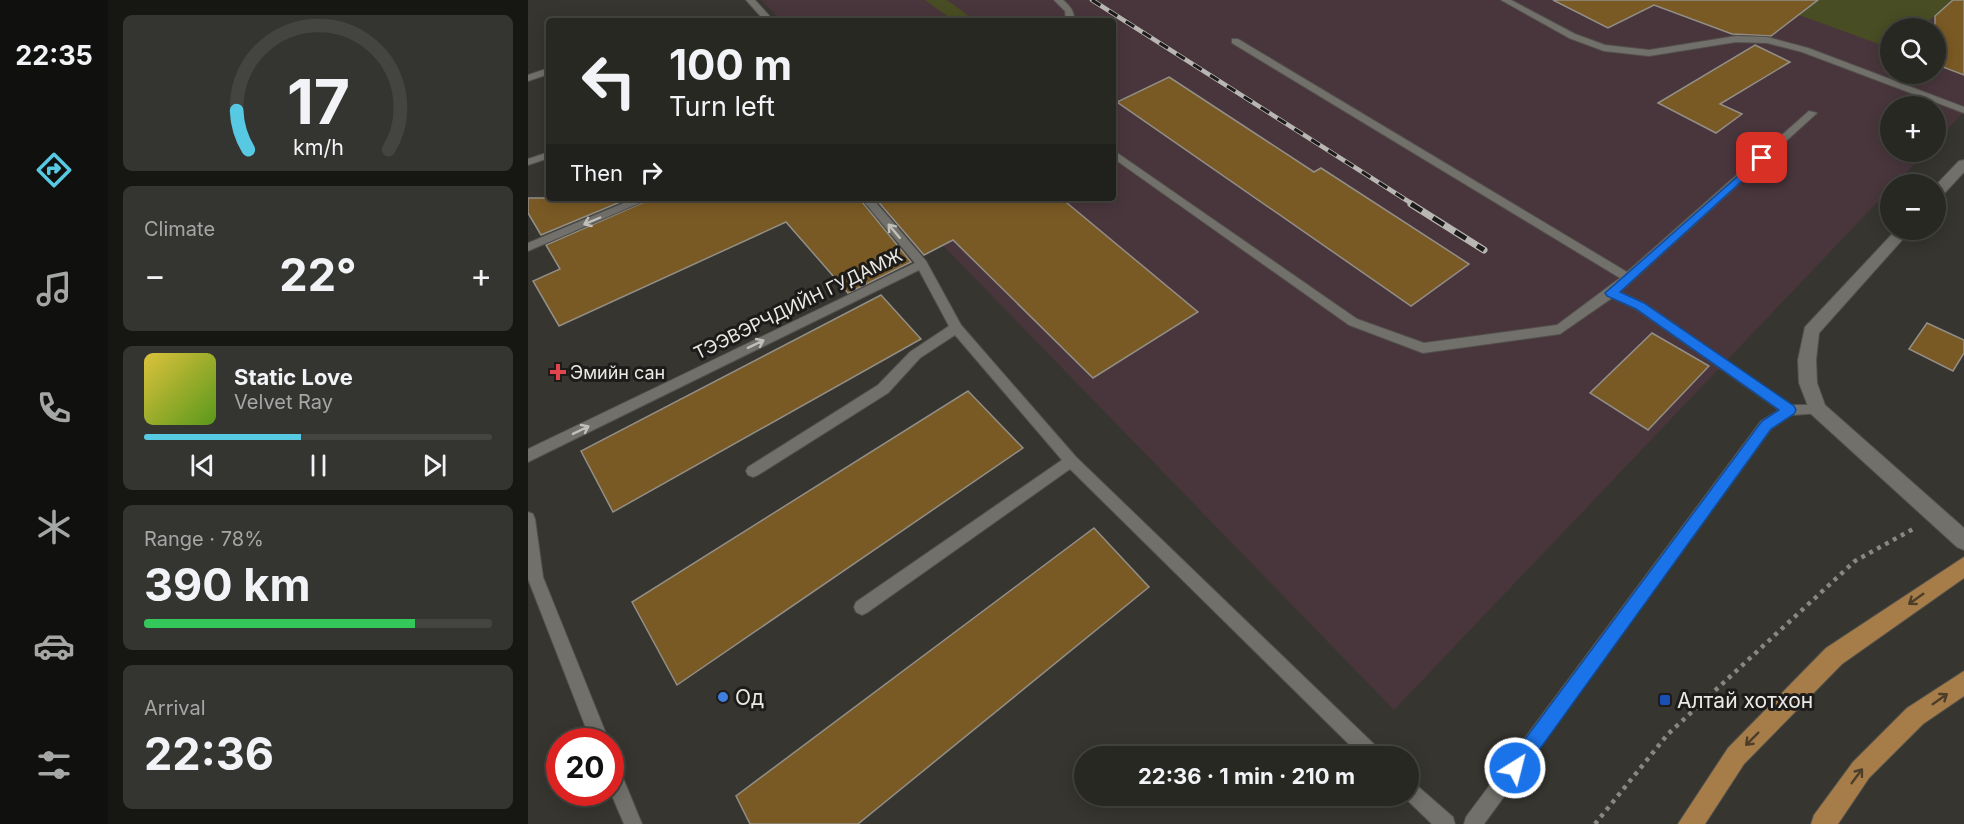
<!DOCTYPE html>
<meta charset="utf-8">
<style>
:root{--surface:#282823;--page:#343430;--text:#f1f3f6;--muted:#a5a6a6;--line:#444441;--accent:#57c9e2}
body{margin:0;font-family:Inter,sans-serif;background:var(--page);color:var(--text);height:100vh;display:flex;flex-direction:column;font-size:22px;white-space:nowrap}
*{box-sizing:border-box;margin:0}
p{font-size:20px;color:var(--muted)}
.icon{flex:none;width:33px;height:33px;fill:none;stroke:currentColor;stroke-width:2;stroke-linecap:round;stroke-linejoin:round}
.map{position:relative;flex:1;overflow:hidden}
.details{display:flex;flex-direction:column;gap:15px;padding:15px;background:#161613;width:420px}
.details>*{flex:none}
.top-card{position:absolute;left:18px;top:18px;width:570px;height:183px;border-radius:6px;box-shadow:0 3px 15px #0003,0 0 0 2px var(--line);background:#282823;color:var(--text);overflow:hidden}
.tools{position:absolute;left:1352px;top:18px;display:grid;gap:12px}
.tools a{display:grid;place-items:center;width:66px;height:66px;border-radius:50%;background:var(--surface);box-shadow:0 3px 15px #0003,0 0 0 2px var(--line);font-size:30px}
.speed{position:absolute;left:18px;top:728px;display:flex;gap:12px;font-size:30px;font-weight:700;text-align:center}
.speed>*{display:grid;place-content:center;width:78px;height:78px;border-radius:50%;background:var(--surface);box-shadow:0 3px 15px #0003,0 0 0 2px var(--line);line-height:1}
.speed .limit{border:9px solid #d22;background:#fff;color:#111}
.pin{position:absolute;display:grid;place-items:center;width:51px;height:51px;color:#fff;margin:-26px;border-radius:12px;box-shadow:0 3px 9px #0006}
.me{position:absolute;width:66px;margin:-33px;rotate:36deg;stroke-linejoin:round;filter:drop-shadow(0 0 4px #0008)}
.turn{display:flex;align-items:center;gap:21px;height:126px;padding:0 24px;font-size:27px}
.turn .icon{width:78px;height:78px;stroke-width:2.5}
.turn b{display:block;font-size:42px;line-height:51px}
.then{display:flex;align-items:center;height:57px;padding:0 24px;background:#0003;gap:12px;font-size:22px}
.big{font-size:45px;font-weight:700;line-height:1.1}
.details .widget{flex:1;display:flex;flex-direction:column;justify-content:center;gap:9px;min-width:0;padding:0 21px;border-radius:9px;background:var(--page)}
.details .dial{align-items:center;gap:0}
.dial svg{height:156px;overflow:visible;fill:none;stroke:var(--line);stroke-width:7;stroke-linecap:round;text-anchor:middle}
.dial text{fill:var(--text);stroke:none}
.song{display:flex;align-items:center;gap:18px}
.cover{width:72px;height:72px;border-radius:9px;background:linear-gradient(135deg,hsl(50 70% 55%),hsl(90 70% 35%))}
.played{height:6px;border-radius:3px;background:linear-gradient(90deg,var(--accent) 45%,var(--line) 45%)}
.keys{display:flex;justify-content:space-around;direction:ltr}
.heat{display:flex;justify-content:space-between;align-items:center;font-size:33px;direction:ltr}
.charge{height:9px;border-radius:4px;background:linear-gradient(90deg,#34c759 78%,var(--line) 0)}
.trip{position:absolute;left:546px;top:746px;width:345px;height:60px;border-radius:30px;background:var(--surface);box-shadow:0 3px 15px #0003,0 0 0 2px var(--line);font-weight:700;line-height:60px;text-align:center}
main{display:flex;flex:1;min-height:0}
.menu{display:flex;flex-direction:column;width:108px;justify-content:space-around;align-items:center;background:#10100e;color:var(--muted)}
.menu .icon{width:42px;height:42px}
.menu .current{color:var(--accent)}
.menu b{font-size:27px;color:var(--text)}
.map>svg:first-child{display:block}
.industrial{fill:#49363d;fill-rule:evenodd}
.green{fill:#494d23}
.building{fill:#7a5a24;stroke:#928e88;stroke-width:1.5}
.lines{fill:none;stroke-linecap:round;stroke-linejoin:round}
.lane-casing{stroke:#53514d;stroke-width:2}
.street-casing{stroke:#53514d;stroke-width:2}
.primary-casing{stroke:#53514d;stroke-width:2}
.path{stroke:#888782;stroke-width:4.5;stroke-dasharray:4 5;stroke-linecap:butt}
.lane{fill:#72706a;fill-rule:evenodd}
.street{fill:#72706a;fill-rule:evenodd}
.primary{fill:#a67d48;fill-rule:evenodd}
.rail-far1-casing{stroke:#b8b7b3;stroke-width:4.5}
.rail-casing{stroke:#b8b7b3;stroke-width:7}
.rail-far1{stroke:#1d1c1a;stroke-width:3;stroke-dasharray:10;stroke-linecap:butt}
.rail{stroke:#1d1c1a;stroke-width:4.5;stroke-dasharray:13;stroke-linecap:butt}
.oneway{stroke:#c0bfba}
.oneway2{stroke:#4d3e2a}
.route{fill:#1a73e8;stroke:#114b97;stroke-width:1.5}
.health-dot{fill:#e0444e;stroke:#1d1c1a;stroke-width:2}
.shop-dot{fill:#3f7fe0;stroke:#1d1c1a;stroke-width:2}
.transit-dot{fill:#1a4fb4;stroke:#1d1c1a;stroke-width:2}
.labels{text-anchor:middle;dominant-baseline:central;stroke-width:6;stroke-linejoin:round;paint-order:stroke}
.street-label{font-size:18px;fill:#eae9e5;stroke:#1d1c1a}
.poi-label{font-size:18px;fill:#eae9e5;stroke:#1d1c1a;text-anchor:start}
.near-poi-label{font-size:21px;fill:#eae9e5;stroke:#1d1c1a;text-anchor:start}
</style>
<main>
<nav class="menu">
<b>22:35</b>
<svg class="icon current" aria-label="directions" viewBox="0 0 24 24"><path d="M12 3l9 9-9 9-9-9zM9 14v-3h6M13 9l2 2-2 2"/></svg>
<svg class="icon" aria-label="music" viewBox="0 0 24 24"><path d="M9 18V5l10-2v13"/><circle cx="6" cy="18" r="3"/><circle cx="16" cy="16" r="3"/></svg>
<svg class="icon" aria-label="phone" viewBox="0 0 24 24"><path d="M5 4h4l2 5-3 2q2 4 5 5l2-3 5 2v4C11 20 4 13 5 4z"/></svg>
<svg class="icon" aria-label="climate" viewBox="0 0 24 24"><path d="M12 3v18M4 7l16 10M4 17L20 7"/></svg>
<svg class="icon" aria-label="car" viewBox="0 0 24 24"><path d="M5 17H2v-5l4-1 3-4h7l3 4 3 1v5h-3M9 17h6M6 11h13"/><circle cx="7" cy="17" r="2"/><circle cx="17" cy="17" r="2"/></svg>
<svg class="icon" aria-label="filters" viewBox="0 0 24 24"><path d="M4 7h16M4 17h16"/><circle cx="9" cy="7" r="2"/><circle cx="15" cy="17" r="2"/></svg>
</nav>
<section class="details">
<div class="widget dial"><svg viewBox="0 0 100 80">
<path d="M14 69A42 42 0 1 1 86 69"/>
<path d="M14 69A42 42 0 0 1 8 49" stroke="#57c9e2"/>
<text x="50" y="56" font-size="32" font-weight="700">17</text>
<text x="50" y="72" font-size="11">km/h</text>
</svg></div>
<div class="widget"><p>Climate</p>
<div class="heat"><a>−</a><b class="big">22°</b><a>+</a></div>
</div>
<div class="widget">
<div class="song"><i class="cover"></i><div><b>Static Love</b><p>Velvet Ray</p></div></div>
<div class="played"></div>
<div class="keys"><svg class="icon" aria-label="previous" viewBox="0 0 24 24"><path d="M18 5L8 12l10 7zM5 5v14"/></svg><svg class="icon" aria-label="pause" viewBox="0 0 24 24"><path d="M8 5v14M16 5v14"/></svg><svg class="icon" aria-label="next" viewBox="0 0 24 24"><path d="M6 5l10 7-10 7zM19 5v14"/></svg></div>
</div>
<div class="widget"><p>Range · 78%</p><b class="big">390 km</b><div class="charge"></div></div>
<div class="widget"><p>Arrival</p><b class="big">22:36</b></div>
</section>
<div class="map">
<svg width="1436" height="824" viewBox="0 0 1436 824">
<rect width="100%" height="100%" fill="#36352f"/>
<path class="industrial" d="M233 0H1436V112L1407 142V106H1362V152H1398L1367 184H1362V189L866 710 369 198H585V21H254ZM1362 28H1407V74H1362Z"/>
<path class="green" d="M397 0H419L440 15 426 21Z
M1290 0H1425L1393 28H1362V48L1271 15Z"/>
<path class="building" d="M1025 0H1290L1243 36 1204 34 1126 5 1080 28Z
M1425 0H1436V75L1407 64V16Z
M1227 45 1262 62 1192 104 1214 114 1188 133 1130 103Z
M641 77 786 172 793 168 941 264 883 306 589 102Z
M0 198H102L13 235 0 213Z
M125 198H331L383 262 320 293 258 222 31 326 5 281 32 269 18 245Z
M347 198H533L670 312 565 378 425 240 396 255Z
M353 295 393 339 85 512 53 451Z
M1399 323 1436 340V353L1425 371 1381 349Z
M1124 333 1181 366 1120 430 1062 393Z
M440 391 495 448 149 685 104 602Z
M566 528 621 587 330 824H222L208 796Z"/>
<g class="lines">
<g class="lane-casing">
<path id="lane" d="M218 0H227L246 21H237Z
M526 0H535C542 6 547 12 546 21H538L537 11Z
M973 0H983L1047 34 1077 45 1121 50 1208 36 1239 37 1280 48 1436 107V113L1274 52 1239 43 1208 42 1121 56 1076 51 1041 38Z
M704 39H710L1099 272 1281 111 1289 113 1092 292 1116 303 1263 405H1294L1296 409 1294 413 1264 415 1243 429 956 824H936L938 817 1233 421 1251 410 1108 309 1084 298 1032 334 895 353 821 325 585 158V150L829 319 896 343 1029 325 1092 278 704 43Z
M21 68V74L0 81V75Z
M21 152V158L0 165V159Z
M108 198H123L0 251V243Z
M333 198H344L398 261 433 325 548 457 852 750 855 756H833L542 469 340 612 334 615 328 612 326 607 328 602 534 460 427 335 392 358 360 393 230 475 225 477 220 475 218 471 220 467 350 385 382 352 421 326 391 270 0 462V449L387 263Z
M0 512 5 514 7 519 15 577 81 741H63L0 579Z
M82 758 88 761 114 824H96L82 791Z
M880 780 886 783 925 817 927 824H904L874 795H880Z"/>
</g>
<g class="street-casing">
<path id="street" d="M1436 160V172L1412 198 1407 200V186L1431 161Z
M1368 230H1383L1291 333 1288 360 1289 383 1297 405 1436 528V550L1429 547 1283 414 1271 383 1270 360 1277 327Z"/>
</g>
<g class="primary-casing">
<path id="primary" d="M1436 557V578L1314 664 1216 764 1177 824H1150L1200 748 1298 648Z
M1436 671V696L1395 724 1341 778 1310 824H1283L1286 815 1325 762 1379 708Z"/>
</g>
<path class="path" d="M1067 824 1140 734 1327 561 1385 529"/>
<use href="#lane" class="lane"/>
<use href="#street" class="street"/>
<use href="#primary" class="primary"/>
<g class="rail-far1-casing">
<path id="rail-far1" d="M564 0 886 205"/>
</g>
<g class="rail-casing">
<path id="rail" d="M883 204 956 250"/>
</g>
<use href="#rail-far1" class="rail-far1"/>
<use href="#rail" class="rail"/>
</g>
<defs><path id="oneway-shaft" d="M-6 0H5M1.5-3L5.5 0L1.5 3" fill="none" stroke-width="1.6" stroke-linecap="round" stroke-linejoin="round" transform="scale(1.5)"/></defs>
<g class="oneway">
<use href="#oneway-shaft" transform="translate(64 221) rotate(157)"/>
<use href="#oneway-shaft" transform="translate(366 231) rotate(-130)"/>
<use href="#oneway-shaft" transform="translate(228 344) rotate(-26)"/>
<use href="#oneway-shaft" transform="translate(53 430) rotate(-26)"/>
</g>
<g class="oneway2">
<use href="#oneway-shaft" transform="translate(1388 599) rotate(145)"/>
<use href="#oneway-shaft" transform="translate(1412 699) rotate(-35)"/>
<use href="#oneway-shaft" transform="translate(1224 739) rotate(135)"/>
<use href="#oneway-shaft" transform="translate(1329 776) rotate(-53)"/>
</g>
<path class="route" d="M1234 155 1239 158 1237 160 1092 292 1116 303 1266 406 1268 410 1266 414 1243 429 993 775 987 777 980 775 977 768 980 762 1234 421 1251 410 1108 309 1079 296 1077 293Z"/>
<path class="health-dot" d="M27 363h6v6h6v6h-6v6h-6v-6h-6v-6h6z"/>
<circle class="shop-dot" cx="195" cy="697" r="6"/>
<rect class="transit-dot" x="1131" y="694" width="12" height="12" rx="3"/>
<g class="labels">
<g class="street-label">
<text transform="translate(270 304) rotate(-26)">ТЭЭВЭРЧДИЙН ГУДАМЖ</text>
</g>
<g class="poi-label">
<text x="42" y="372">Эмийн сан</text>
</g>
<g class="near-poi-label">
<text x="207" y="697">Од</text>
<text x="1149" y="700">Алтай хотхон</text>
</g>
</g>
</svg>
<div class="tools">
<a><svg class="icon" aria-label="search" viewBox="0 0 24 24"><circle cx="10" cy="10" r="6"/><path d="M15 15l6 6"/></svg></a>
<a>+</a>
<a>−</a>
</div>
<div class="speed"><div class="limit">20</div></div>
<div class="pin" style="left:1234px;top:158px;background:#d93025"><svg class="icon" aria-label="arrive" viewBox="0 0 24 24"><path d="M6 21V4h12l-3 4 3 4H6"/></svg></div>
<svg class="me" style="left:987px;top:768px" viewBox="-20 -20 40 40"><circle r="17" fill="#1a73e8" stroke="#fff" stroke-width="3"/><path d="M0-11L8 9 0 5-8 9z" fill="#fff"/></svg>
<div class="trip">22:36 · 1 min · 210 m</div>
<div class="top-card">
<div class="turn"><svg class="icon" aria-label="left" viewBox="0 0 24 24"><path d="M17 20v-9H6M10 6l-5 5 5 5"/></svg><div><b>100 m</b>Turn left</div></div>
<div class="then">Then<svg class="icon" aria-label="right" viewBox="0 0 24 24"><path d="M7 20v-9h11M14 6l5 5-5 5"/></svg></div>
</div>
</div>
</main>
